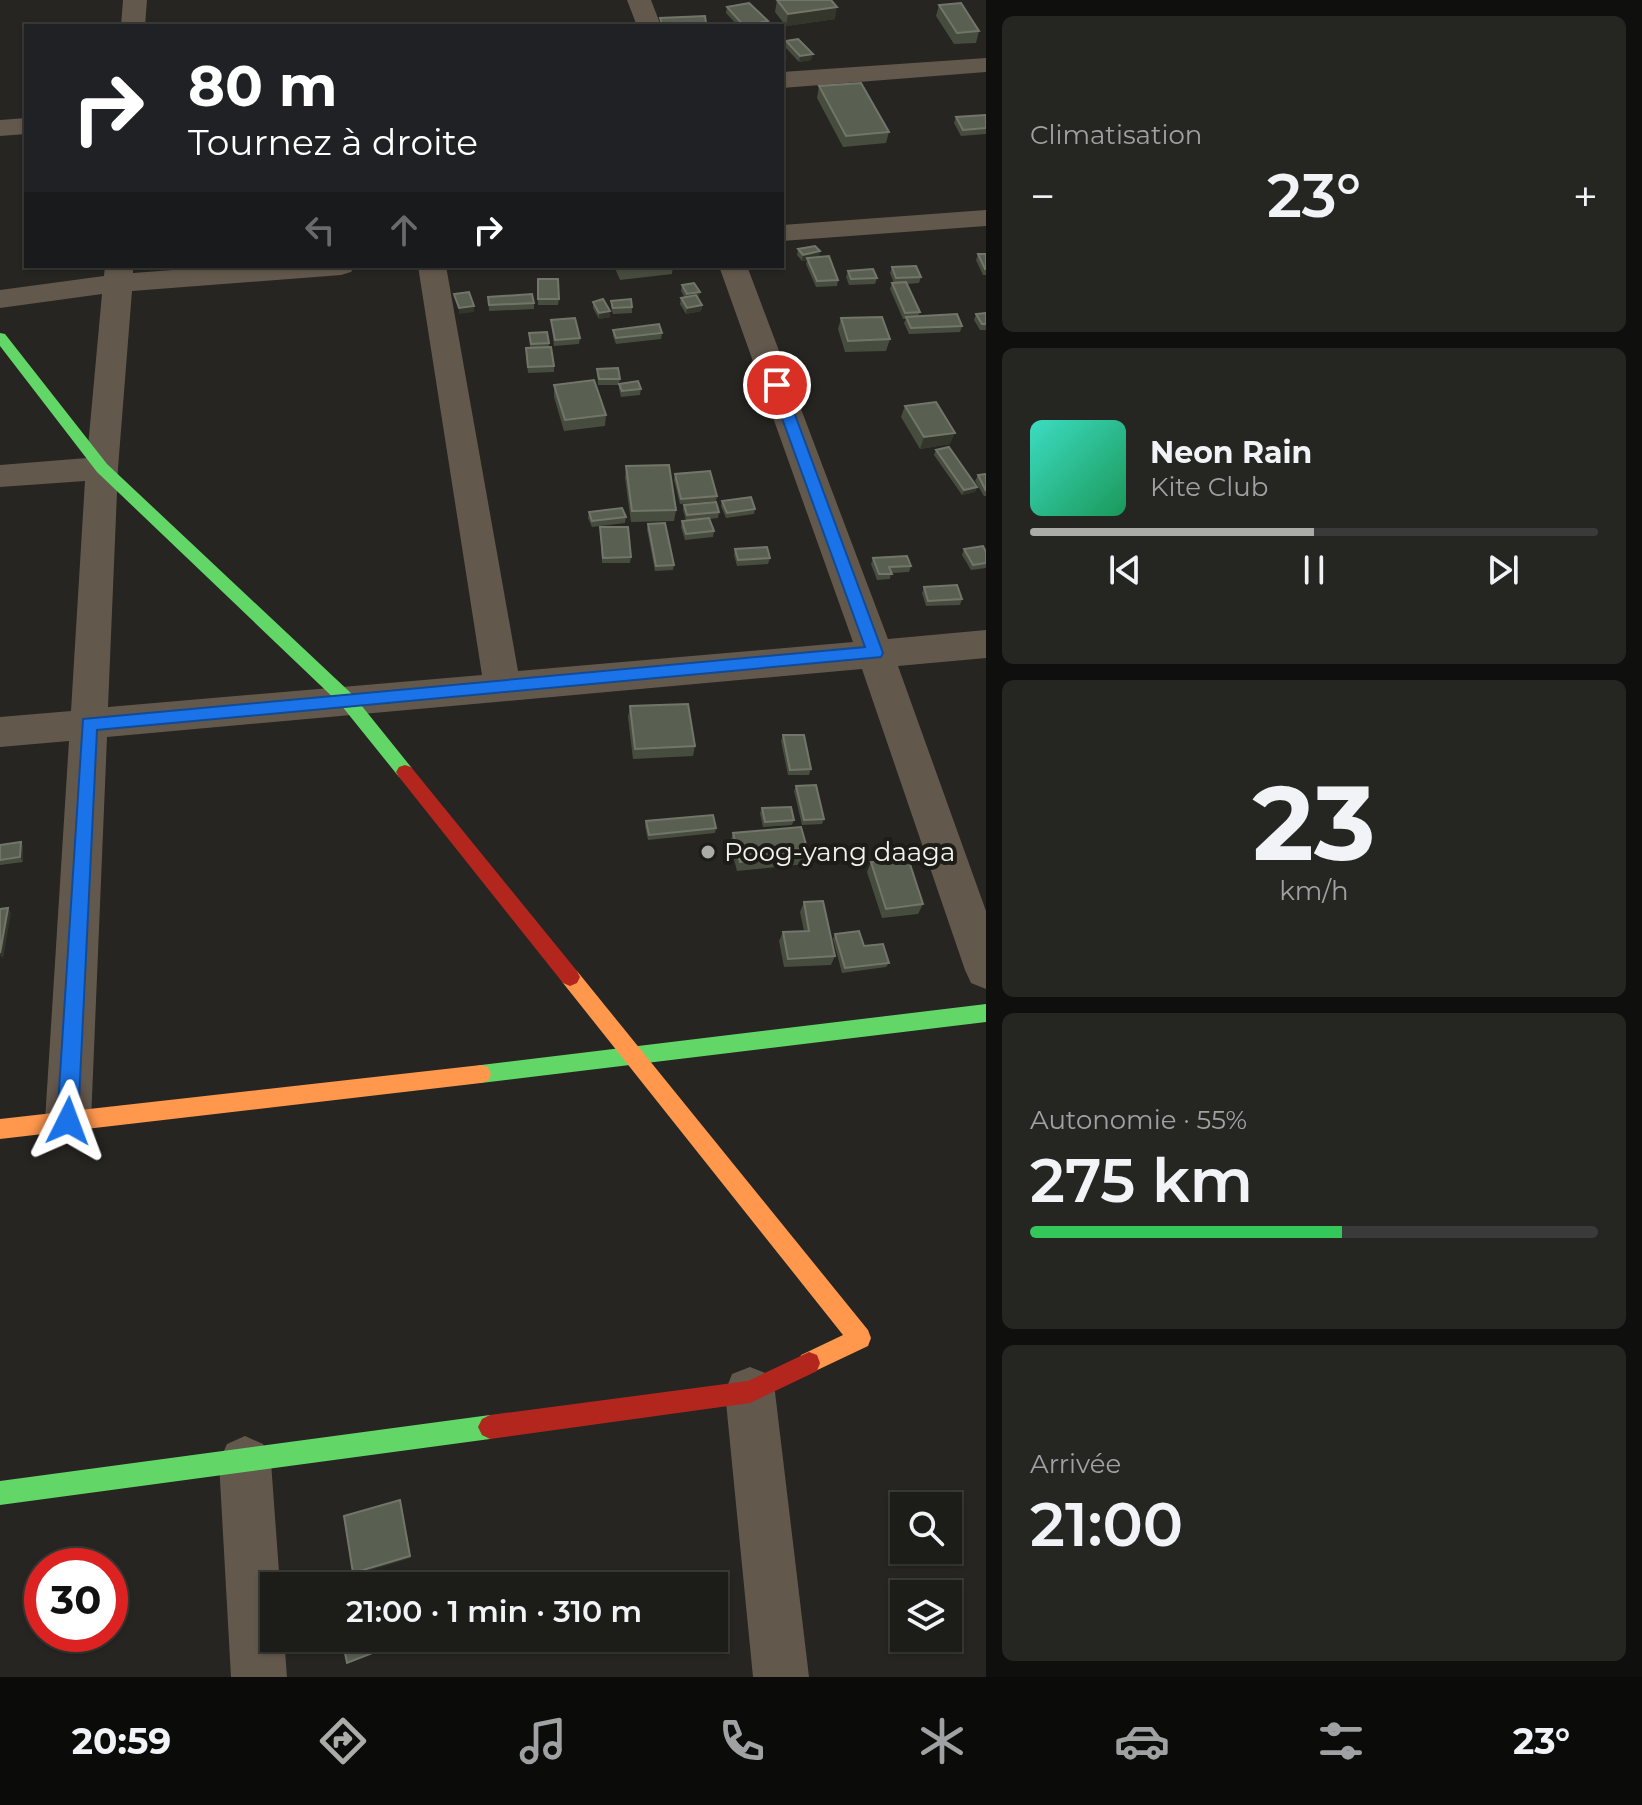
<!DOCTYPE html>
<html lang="fr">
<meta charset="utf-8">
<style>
:root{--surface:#1c1c19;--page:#252522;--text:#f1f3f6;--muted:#a0a1a2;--line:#3a3a38;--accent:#ababa7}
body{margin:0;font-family:Montserrat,sans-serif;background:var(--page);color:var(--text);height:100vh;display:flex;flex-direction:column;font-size:30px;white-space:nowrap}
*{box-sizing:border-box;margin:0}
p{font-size:26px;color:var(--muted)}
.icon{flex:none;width:44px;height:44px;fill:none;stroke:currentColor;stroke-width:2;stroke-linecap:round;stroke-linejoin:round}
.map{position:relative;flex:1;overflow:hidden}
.details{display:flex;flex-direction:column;gap:16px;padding:16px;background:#0f0f0e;width:656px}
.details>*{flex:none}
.banner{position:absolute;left:24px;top:24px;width:760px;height:244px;border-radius:0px;box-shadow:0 2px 6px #0004,0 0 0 2px var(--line);background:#202124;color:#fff;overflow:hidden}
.buttons{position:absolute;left:890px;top:1492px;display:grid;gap:16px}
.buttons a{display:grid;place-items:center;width:72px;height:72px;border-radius:0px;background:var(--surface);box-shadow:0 2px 6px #0004,0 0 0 2px var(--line);font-size:40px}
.speed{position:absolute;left:24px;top:1548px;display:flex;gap:16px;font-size:40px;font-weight:700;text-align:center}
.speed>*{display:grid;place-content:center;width:104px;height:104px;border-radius:50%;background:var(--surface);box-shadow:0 2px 6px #0004,0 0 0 2px var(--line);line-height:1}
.speed .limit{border:12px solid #d22;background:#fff;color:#111}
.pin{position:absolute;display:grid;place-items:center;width:68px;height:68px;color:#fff;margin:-34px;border:4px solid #fff;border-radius:50%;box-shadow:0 2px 8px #0007}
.me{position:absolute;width:88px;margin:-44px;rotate:3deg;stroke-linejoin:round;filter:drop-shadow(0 0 6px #0008)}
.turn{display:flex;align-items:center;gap:28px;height:168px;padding:0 32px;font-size:36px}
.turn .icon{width:104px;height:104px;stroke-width:2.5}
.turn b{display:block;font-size:56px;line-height:68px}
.lanes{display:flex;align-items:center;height:76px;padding:0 32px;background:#0003;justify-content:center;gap:40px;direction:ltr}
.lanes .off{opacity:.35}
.big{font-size:60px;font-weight:600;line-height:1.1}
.details .card{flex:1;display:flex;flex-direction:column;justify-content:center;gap:12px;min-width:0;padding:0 28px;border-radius:12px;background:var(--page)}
.details .dial{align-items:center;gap:0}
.dial b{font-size:104px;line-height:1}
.song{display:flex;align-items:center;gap:24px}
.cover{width:96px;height:96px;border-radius:12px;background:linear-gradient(135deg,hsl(170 70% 55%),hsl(150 70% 35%))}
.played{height:8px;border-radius:4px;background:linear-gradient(90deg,var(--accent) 50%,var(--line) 50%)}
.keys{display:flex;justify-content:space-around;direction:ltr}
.heat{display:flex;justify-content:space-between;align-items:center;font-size:44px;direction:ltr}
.charge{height:12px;border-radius:6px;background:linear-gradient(90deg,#34c759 55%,var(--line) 0)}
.trip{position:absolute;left:260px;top:1572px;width:468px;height:80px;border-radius:0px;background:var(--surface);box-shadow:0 2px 6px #0004,0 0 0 2px var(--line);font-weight:600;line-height:80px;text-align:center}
.dock{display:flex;height:128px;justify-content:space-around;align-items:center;background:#0b0b0a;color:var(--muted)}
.dock .icon{width:56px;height:56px}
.dock .on{color:var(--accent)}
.dock b{font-size:36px;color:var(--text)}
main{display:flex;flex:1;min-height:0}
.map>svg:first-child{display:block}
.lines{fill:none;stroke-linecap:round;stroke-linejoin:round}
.street{fill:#63584c;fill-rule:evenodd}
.fast{fill:#63d668;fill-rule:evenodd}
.slow{fill:#ff974d;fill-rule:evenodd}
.jam{fill:#b3261e;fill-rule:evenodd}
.wall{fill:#474d3e}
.shaded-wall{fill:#32362b}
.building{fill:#595f51;stroke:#72766a;stroke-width:2}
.route{fill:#1a73e8;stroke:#114b97;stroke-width:2}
.poi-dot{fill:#ababa7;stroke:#1d1c17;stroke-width:3}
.labels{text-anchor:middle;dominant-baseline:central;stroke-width:8;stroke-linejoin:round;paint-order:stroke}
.poi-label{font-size:26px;fill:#f3f3ef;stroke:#1d1c17;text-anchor:start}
</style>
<main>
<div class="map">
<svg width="986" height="1677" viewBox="0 0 986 1677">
<rect width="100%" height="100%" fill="#262521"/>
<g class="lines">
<path class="street" d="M123 0H147L145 26H121Z
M627 0H651L661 26H637Z
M986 58V72L782 88V72Z
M26 118V134L0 136V120Z
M986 210V226L782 241V225Z
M105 266H133V273L226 266H355L351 272 341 275 132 291 118 468 108 707 482 675 418 266H446L518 671 853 642 719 266H747L888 639 986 630V658L898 666 986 911V989L971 983 965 970 862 669 107 737 91 1121 84 1136 68 1143 52 1136 45 1121 69 741 0 747V717L71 711 85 481 0 487V465L87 458 102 294 0 308V290L104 276Z
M750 1367 768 1374 775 1392 809 1677H753L725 1392 732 1374Z
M245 1436 263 1444 271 1462 280 1586H274V1638H284L287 1677H231L219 1462 227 1444Z"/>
<path class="fast" d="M0 333 5 334 107 464 353 695 411 767 414 772 411 777H399L341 705 97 472 0 346Z
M986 1004V1022L481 1083 474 1081 471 1074 474 1067 481 1065Z
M490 1415 498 1419 502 1427 498 1435 490 1439 0 1505V1481Z"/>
<path class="slow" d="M570 968 577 971 868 1330 871 1338 868 1346 809 1374 801 1371 798 1363 801 1355 843 1335 563 983 560 977 563 971Z
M481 1065 488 1067 491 1074 488 1081 481 1083 0 1139V1119Z"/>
<path class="jam" d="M405 765 411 767 577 971 580 977 577 983 570 986 563 983 399 777 396 772 399 767Z
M809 1352 817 1355 820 1363 817 1371 750 1403 490 1439 482 1435 478 1427 482 1419 490 1415 748 1381Z"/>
</g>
<path class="wall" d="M777 0 835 19 786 26 775 12Z
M939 5 979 31 976 43 954 44 936 16Z
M727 7 767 26H738L726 13Z
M660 18 706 23V26H660Z
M786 41 811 60 799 62 785 47Z
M819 86 889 132 886 143 843 147 817 98Z
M986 115V134L961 136 954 123 956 117Z
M798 249 820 251 819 257 838 280 837 286 816 287 806 264 807 260 802 261 797 255Z
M978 254H986V275H983L976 260Z
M614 266H673L672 274 620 280Z
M892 267 921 277 919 283 907 284 920 312 918 316 962 326 960 332 909 334 904 323 906 319H903L890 289 892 283H894L890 273Z
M848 271 877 278 875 284 849 285 846 277Z
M538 279 559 299 558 305H538Z
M682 285 700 292 698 298 702 305 701 311 686 314 680 304 681 298H685L681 291Z
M488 297 534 303V309L489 311Z
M611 301 632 307V313L613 314 611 307Z
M593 302 610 311V317L599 319 593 308Z
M986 313V330H980L974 320 976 314Z
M841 318 890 339 886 351 845 352 838 329Z
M551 320 580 338 579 344 554 346Z
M613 330 662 333 661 339 616 344 613 336Z
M529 333 549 343V347L554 366V372L528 373 526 354V348H530Z
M597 369 620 379 619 384 641 389 640 395 621 397 619 389V385H598Z
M554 385 606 415 605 426 564 431 554 397Z
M905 406 950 444 920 449 901 417Z
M936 450 977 487 975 492 962 495 934 455Z
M626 466 676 510 674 521 631 522 625 478Z
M675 474 717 496 716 501 680 504 674 480Z
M986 474V496H984L975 481 978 475Z
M722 501 755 509 754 514 726 518 721 506Z
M684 505 719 512 718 518 710 519 714 531 713 537 685 540 681 527 682 521 686 520 683 510Z
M589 512 626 517 625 523 592 527 588 518Z
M648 524 674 565 673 570 655 571 647 529Z
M600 527 631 557 630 563H602Z
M735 549 770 558 768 564 737 566 734 555Z
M964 549 986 552V568L971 570 962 555Z
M873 558 911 566 909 572 891 573 890 579 877 580 871 564Z
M924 587 962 599 960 605 926 606 922 593Z
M630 706 695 746 693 756 633 759 628 717Z
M783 735 811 769 809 775H788L781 741Z
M796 786 824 819 822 824 802 825 794 791Z
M762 808 794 820 792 825 763 827 760 813Z
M646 821 716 828 715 833 648 840 645 826Z
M733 833 809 855 805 864 737 871 730 843Z
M21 842 23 847V862L0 865V845Z
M871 862 923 904 918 914 882 918 867 872Z
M804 902 835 956 831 965 784 967 779 941 783 932 804 931 800 912Z
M835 934 864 946 889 963 886 967 842 973 833 939Z"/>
<path class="shaded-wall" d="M837 7 835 19 786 26 788 14Z
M768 21 767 26H744Z
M813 54 811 60 799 62 800 56Z
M787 55 786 61 782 62V56Z
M820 251 819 257 807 258V260L802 261 803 255Z
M700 292 699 297 686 300 687 294Z
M702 305 701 311 686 314 687 308Z
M474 306V312L459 314V308Z
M610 311V317L599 319V313Z
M955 433 950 444 920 449 924 437Z
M977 487 975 492 962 495 964 490Z
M21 842 23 847V862L20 857Z
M8 908 11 913 3 959 0 955Z
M400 1500 411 1558 355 1575 353 1573Z"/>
<path class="building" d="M777 0H831L837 7 788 14Z
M749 3 768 21 744 26 727 7Z
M961 3 979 31 957 33 939 5Z
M705 16 706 23 662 24 660 18Z
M798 39 813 54 800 56 786 41Z
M861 83 889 132 846 136 819 86Z
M986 115V128L963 130 956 117Z
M815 246 820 251 803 255 798 249Z
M978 254H986V269H985Z
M829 256 838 280 817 281 807 258Z
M620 266H640L621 268Z
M916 266 921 277 896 278 892 267Z
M873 269 877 278 851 279 848 271Z
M538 279H558L559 299H538Z
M906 282 920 312 905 313 892 283Z
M694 283 700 292 687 294 682 285Z
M469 292 474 306 459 308 454 294Z
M532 294 534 303 489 305 488 297Z
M696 295 702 305 687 308 681 298Z
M603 299 610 311 599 313 593 302Z
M631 299 632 307 613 308 611 301Z
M986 313V324H982L976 314Z
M957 314 962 326 911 328 906 317Z
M882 317 890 339 848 341 841 318Z
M575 318 580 338 555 340 551 320Z
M659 324 662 333 616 338 613 330Z
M547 332 549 343 531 344 529 333Z
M551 347 554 366 528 367 526 348Z
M618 368 620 379H599L597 369Z
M594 380 606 415 565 420 554 385Z
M638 381 641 389 622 391 619 384Z
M936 402 955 433 924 437 905 406Z
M949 447 977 487 964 490 936 450Z
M669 465 676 510 632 511 626 466Z
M710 471 717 496 681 499 675 474Z
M986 474V491L978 475Z
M751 497 755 509 727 513 722 501Z
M716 502 719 512 687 515 684 505Z
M622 508 626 517 592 521 589 512Z
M709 518 714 531 686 534 682 521Z
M665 523 674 565 656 566 648 524Z
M600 527H628L631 557 603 558Z
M983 546 986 552V563L973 565 964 549Z
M767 547 770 558 738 560 735 549Z
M907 556 911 566 889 567 892 574H879L873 558Z
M957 585 962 599 928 601 924 587Z
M688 704 695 746 635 749 630 706Z
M783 735H804L811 769 790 770Z
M816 785 824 819 804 820 796 786Z
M791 807 794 820 765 822 762 808Z
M713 815 716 828 649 835 646 821Z
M801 827 809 855 740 862 733 833Z
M21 842 20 857 0 860V845Z
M908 858 923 904 886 909 871 862Z
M823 901 835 956 788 959 783 932 809 931 804 902Z
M8 908 0 953V909Z
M859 931 864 946 883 944 889 963 845 968 835 934Z
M400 1500 410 1556 353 1573 344 1516Z
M342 1638H380L383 1649 347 1663Z"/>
<path class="route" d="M777 380 784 385 883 653 881 657 97 730 78 1121 75 1128 68 1131 60 1128 57 1121 83 719 865 647 770 385Z"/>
<circle class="poi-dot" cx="708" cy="852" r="8"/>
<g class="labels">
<g class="poi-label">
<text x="724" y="852">Poog-yang daaga</text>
</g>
</g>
</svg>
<div class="buttons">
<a><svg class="icon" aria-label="search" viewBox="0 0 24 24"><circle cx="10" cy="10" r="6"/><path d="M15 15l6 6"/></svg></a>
<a><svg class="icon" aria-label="layers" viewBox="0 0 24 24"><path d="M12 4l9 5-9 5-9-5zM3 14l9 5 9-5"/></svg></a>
</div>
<div class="speed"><div class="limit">30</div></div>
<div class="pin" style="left:777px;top:385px;background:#d93025"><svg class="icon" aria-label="arrive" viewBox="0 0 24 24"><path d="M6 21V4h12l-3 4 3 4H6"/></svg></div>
<svg class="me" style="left:68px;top:1121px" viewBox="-20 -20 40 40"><path d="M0-17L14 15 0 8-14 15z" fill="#1a73e8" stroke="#fff" stroke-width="4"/></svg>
<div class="trip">21:00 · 1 min · 310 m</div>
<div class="banner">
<div class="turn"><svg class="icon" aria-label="right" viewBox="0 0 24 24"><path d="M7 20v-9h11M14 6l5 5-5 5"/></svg><div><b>80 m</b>Tournez à droite</div></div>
<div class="lanes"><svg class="icon off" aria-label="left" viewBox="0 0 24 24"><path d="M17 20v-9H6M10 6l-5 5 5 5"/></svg><svg class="icon off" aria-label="ahead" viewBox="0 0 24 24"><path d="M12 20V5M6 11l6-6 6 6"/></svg><svg class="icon" aria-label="right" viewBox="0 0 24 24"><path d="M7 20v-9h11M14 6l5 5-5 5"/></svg></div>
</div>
</div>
<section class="details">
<div class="card"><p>Climatisation</p>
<div class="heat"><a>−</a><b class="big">23°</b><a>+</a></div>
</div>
<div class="card">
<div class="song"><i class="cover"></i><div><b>Neon Rain</b><p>Kite Club</p></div></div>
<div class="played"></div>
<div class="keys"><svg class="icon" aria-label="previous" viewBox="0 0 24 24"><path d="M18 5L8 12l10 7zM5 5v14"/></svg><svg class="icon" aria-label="pause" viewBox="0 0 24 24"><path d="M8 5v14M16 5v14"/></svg><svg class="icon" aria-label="next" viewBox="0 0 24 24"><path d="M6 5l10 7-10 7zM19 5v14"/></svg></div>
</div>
<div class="card dial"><b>23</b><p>km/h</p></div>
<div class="card"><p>Autonomie · 55%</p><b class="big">275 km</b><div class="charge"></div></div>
<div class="card"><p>Arrivée</p><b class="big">21:00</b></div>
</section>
</main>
<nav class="dock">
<b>20:59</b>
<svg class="icon on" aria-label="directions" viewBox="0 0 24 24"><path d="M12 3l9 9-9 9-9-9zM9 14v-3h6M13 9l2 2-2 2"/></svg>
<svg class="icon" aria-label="music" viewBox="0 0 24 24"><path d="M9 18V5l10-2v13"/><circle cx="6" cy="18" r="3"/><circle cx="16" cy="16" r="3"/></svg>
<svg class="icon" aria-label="phone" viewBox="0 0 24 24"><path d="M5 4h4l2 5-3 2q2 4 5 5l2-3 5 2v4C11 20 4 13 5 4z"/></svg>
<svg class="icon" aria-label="climate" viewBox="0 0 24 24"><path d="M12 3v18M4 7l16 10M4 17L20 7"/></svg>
<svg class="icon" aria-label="car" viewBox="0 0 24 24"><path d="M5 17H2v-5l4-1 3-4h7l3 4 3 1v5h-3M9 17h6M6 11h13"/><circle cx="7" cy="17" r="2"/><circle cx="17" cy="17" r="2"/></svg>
<svg class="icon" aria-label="filters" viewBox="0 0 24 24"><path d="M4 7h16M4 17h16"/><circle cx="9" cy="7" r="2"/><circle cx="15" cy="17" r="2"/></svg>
<b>23°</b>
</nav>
